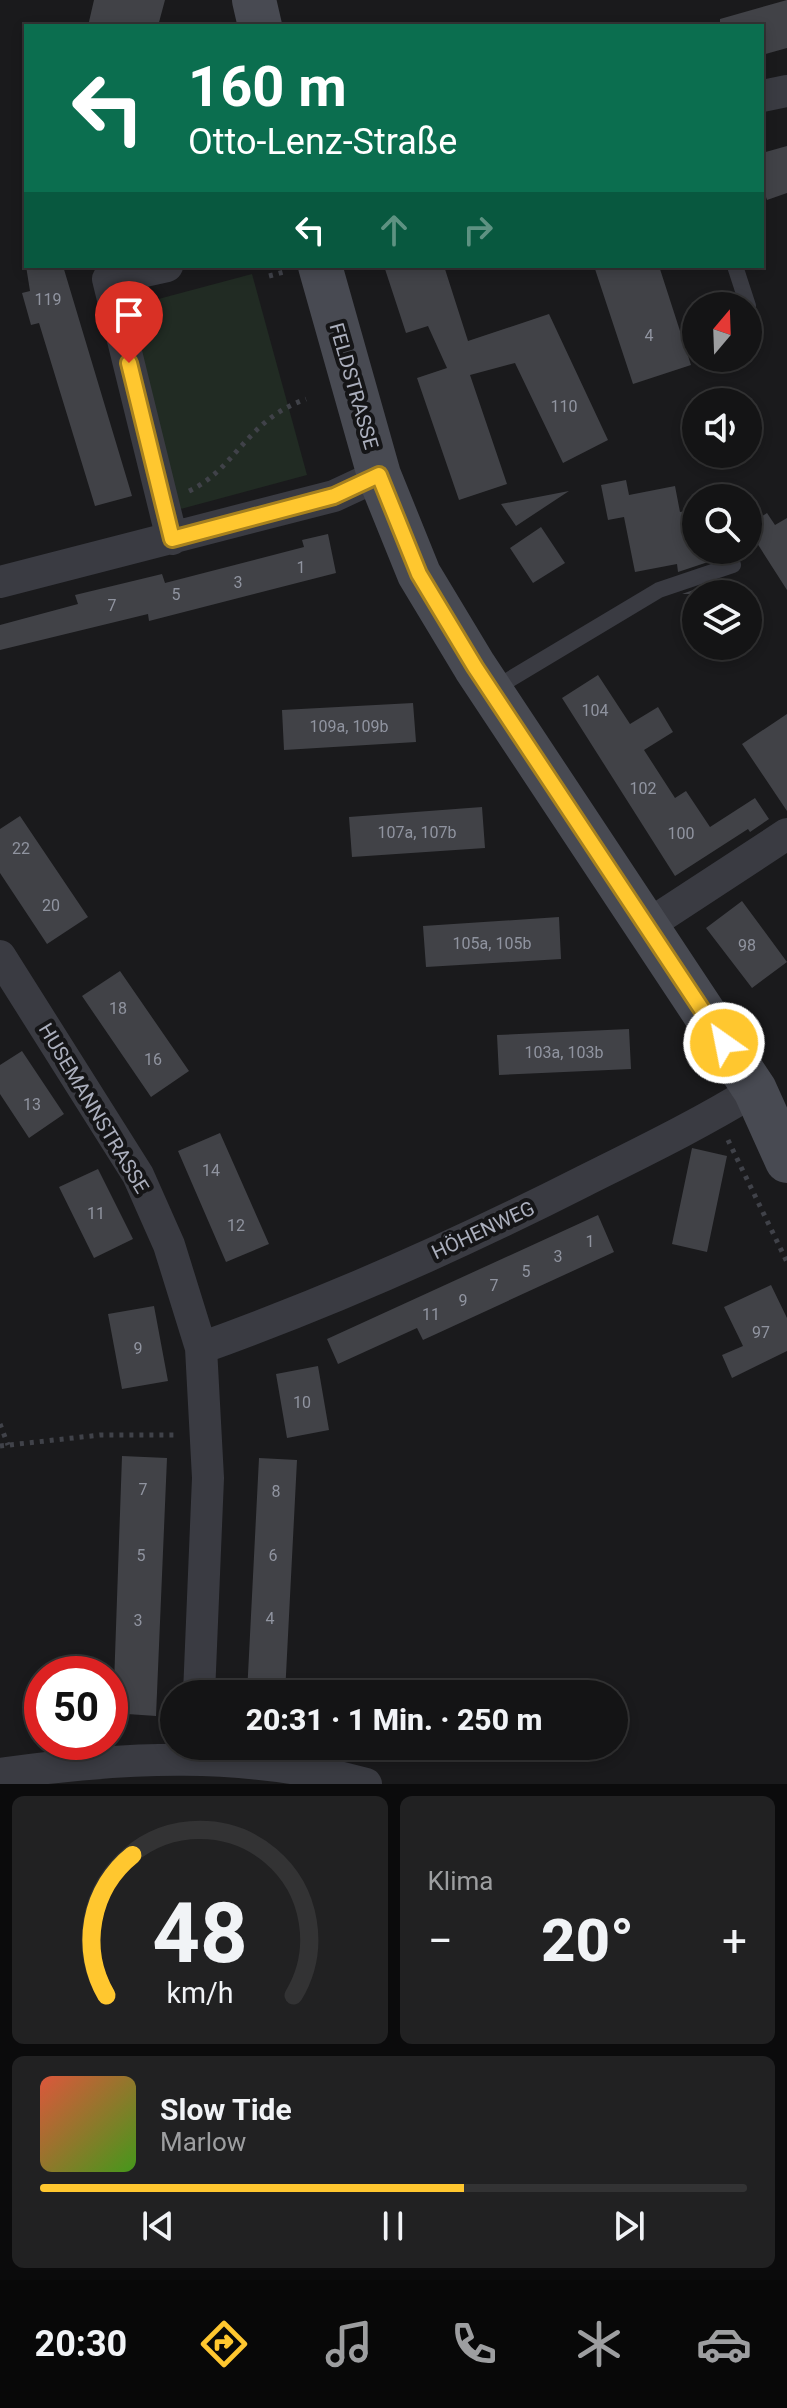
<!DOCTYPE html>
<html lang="de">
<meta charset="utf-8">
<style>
:root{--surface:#141415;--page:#212122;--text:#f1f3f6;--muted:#9d9ea0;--line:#333334;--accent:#ffc72f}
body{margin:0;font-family:Roboto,sans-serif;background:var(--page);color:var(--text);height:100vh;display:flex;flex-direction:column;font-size:30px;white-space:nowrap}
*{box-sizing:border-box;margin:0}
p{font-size:26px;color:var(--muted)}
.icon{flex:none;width:44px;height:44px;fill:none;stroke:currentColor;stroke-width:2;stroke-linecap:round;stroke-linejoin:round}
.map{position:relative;height:1784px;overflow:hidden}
.panel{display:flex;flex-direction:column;gap:12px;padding:12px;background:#0b0b0c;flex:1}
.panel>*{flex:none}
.banner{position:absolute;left:24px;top:24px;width:740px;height:244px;border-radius:0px;box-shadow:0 4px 12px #0003,0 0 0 2px var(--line);background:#0b6e4f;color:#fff;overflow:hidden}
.needle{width:52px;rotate:19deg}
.tools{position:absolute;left:682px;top:292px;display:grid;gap:16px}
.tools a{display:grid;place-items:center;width:80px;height:80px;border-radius:50%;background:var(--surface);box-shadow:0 4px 12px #0003,0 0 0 2px var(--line);font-size:40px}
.speed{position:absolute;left:24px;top:1656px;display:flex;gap:16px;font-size:40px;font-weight:700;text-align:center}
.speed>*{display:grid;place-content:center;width:104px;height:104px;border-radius:50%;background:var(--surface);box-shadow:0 4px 12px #0003,0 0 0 2px var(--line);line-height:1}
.speed .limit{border:12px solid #d22;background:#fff;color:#111}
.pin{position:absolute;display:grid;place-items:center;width:68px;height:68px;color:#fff;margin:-82px -34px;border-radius:50% 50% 50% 0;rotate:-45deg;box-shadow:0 0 8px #0007}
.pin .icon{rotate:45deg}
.me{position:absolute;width:88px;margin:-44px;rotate:327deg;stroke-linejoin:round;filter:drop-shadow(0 0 6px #0008)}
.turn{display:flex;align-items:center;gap:28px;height:168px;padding:0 32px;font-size:36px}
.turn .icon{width:104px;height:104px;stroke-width:2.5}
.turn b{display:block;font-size:56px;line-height:68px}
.lanes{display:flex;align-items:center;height:76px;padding:0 32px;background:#0003;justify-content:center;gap:40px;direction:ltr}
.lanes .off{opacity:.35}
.big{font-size:60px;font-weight:800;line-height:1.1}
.panel .card{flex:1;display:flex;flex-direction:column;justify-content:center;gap:12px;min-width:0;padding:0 28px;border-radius:12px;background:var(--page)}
.panel .dial{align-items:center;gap:0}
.dial svg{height:208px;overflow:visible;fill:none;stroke:var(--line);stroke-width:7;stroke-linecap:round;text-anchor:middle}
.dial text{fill:var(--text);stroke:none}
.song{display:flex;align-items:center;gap:24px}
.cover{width:96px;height:96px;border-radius:12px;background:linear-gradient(135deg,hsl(10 70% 55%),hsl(100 70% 35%))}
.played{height:8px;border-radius:4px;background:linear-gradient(90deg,var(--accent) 60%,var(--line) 60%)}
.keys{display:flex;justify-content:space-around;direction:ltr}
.heat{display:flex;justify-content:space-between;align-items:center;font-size:44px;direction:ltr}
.panel .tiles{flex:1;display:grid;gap:12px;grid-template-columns:1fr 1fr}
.card:last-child{grid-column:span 2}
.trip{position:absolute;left:160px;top:1680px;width:468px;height:80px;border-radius:40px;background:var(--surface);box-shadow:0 4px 12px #0003,0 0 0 2px var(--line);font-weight:800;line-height:80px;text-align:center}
.tabs{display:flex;height:128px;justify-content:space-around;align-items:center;background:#080808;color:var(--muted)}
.tabs .icon{width:56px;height:56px}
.tabs .current{color:var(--accent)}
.tabs b{font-size:36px;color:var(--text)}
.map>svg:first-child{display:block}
.green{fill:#212b23}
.building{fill:#414247}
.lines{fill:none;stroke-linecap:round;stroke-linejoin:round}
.path{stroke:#404249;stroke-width:5;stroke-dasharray:4 6;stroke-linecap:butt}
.service{stroke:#3a3b42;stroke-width:16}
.minor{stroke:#3a3b42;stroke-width:32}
.secondary{stroke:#484a52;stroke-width:44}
.route-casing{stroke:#a6811f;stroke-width:20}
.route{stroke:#ffc72f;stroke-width:14}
.labels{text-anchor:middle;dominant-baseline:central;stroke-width:8;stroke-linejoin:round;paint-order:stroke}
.number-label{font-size:16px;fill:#9094a0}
.street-label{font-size:20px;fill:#abafbd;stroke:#151517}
</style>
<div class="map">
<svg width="787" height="1784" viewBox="0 0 787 1784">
<rect width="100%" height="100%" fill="#1a1a1c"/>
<path class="green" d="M252 274 307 475 177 510 121 309Z"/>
<path class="building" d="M94 0H165L158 26H88Z
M787 0V48L762 55V26H720V19Z
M787 146V193L767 200 762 185V153Z
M26 266H63L132 496 95 506 39 323 31 325 22 293 30 291Z
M384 266H444L468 341 549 314 608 440 563 463 515 363 470 375 507 484 459 500 417 378 447 368 428 326 406 333Z
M594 266H659L691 365 633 384Z
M626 480 629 495 675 486 680 512 696 509V550H709L711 561 678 572 677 564 635 572 624 517 608 520 601 485Z
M569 491 516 526 501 504Z
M767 513 775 525 787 518V590L748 529V525Z
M541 527 565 563 533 583 510 548Z
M328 534 336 573 149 621 148 614 0 650V625L78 604 75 595 162 574 165 583 304 547 302 540Z
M716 582 718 594H682Z
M598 675 630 724 658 707 673 732 644 750 675 798 686 791 710 827 755 798 769 819 750 832 748 829 675 876 562 698Z
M413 703 416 742 284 750 282 710Z
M787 714V811L742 744Z
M482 807 485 848 352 857 349 817Z
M20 816 88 917 47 944 0 873V829Z
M742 901 787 962 752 988 706 928Z
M559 917 561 959 426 967 423 926Z
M120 971 189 1071 151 1097 82 996Z
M629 1029 631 1069 499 1075 497 1035Z
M22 1051 64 1114 29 1138 0 1094V1065Z
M220 1133 269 1244 226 1262 178 1151Z
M692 1148 727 1156 707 1252 672 1244Z
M98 1169 133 1239 94 1258 59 1187Z
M598 1215 614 1252 423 1340 417 1328 338 1364 327 1339Z
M771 1285 787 1318V1351L732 1378 722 1355 743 1346 724 1307Z
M154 1306 168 1381 122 1389 108 1314Z
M318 1366 329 1430 287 1438 276 1374Z
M122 1456 167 1458 156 1716 113 1713Z
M259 1458 297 1460 285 1694H247Z"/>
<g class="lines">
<path class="path" d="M269 276 288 271
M189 491C236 469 246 420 306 399
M728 1140 787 1262
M0 1424 8 1445
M0 1446 100 1435H178"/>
<path class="service" d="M735 266 748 306
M492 690 659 590 733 565"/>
<path class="minor" d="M762 96 787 91
M167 266 108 279 172 539
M0 582 334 496 379 475
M648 925 787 834
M0 956 138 1175 169 1245 201 1348 208 1478 199 1694
M201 1348C332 1301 460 1244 584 1181 642 1152 700 1124 755 1090
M0 1774C122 1757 245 1750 366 1784"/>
<path class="secondary" d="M254 0 260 26
M320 266 379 475 419 574 475 667 755 1090 787 1161"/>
</g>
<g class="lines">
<g class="route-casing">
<path id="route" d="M129 363 172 539 334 496 379 475 419 574 475 667 724 1043"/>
</g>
<use href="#route" class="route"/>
</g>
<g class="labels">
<g class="number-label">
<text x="48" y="299">119</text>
<text x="649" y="335">4</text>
<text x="564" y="406">110</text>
<text x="301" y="567">1</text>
<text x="238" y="582">3</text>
<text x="176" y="594">5</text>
<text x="112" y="605">7</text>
<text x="595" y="710">104</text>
<text x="349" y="726">109a, 109b</text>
<text x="643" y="788">102</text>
<text x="417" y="832">107a, 107b</text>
<text x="681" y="833">100</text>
<text x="21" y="848">22</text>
<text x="51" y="905">20</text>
<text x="492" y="943">105a, 105b</text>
<text x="747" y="945">98</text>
<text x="118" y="1008">18</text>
<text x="564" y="1052">103a, 103b</text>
<text x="153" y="1059">16</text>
<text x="32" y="1104">13</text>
<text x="211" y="1170">14</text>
<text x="96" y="1213">11</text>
<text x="236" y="1225">12</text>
<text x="590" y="1241">1</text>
<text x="558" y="1256">3</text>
<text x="526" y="1271">5</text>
<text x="494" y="1285">7</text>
<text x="463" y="1300">9</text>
<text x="431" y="1314">11</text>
<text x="761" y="1332">97</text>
<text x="138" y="1348">9</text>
<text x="302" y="1402">10</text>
<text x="143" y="1489">7</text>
<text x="276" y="1491">8</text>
<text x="141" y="1555">5</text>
<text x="273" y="1555">6</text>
<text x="270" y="1618">4</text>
<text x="138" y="1620">3</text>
</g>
<g class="street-label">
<text transform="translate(354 386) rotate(74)">FELDSTRASSE</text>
<text transform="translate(94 1108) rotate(59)">HUSEMANNSTRASSE</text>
<text transform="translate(483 1230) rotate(-25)">HÖHENWEG</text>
</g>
</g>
</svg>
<div class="tools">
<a><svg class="needle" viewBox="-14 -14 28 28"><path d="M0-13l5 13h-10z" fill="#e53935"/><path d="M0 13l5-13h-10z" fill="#9d9ea0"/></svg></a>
<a><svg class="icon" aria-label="sound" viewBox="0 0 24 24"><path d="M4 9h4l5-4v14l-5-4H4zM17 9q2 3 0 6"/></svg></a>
<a><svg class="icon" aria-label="search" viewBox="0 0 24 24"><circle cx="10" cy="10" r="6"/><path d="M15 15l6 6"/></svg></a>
<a><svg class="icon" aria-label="layers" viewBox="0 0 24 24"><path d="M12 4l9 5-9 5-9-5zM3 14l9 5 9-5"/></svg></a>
</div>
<div class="speed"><div class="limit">50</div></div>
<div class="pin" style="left:129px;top:363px;background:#d93025"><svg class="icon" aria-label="arrive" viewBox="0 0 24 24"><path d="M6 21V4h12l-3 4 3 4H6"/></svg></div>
<svg class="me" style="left:724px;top:1043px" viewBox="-20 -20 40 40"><circle r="17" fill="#ffc72f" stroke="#fff" stroke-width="3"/><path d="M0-11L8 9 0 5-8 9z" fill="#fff"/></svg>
<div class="trip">20:31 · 1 Min. · 250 m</div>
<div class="banner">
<div class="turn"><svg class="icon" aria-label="left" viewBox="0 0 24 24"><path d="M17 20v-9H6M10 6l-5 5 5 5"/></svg><div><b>160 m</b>Otto-Lenz-Straße</div></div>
<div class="lanes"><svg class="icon" aria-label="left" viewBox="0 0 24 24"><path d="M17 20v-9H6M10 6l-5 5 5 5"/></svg><svg class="icon off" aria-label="ahead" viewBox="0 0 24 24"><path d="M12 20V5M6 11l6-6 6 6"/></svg><svg class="icon off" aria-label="right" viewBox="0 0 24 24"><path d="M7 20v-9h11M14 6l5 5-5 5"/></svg></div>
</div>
</div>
<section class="panel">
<div class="tiles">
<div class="card dial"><svg viewBox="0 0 100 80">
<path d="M14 69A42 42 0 1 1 86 69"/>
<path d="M14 69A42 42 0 0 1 24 15" stroke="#ffc72f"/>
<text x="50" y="56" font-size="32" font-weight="700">48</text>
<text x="50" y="72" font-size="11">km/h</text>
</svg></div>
<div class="card"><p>Klima</p>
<div class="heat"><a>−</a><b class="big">20°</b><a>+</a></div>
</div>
<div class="card">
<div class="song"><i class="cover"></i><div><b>Slow Tide</b><p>Marlow</p></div></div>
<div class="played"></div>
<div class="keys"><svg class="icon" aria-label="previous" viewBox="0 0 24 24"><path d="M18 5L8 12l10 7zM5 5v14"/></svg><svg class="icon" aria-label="pause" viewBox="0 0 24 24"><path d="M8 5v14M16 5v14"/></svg><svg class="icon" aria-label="next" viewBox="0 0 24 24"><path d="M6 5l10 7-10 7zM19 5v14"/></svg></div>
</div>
</div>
</section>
<nav class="tabs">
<b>20:30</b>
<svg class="icon current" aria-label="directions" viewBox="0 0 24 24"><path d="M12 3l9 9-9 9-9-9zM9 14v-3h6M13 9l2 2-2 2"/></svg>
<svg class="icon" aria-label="music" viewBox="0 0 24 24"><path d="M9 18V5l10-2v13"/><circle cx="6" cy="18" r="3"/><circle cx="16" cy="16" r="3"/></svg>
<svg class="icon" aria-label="phone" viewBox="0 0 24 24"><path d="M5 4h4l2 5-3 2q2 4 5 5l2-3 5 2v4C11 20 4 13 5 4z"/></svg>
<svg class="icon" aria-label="climate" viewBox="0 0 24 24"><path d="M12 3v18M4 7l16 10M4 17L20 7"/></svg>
<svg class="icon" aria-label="car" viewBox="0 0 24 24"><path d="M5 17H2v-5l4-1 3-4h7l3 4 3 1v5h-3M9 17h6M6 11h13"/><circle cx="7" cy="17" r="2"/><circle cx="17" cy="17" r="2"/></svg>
</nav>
